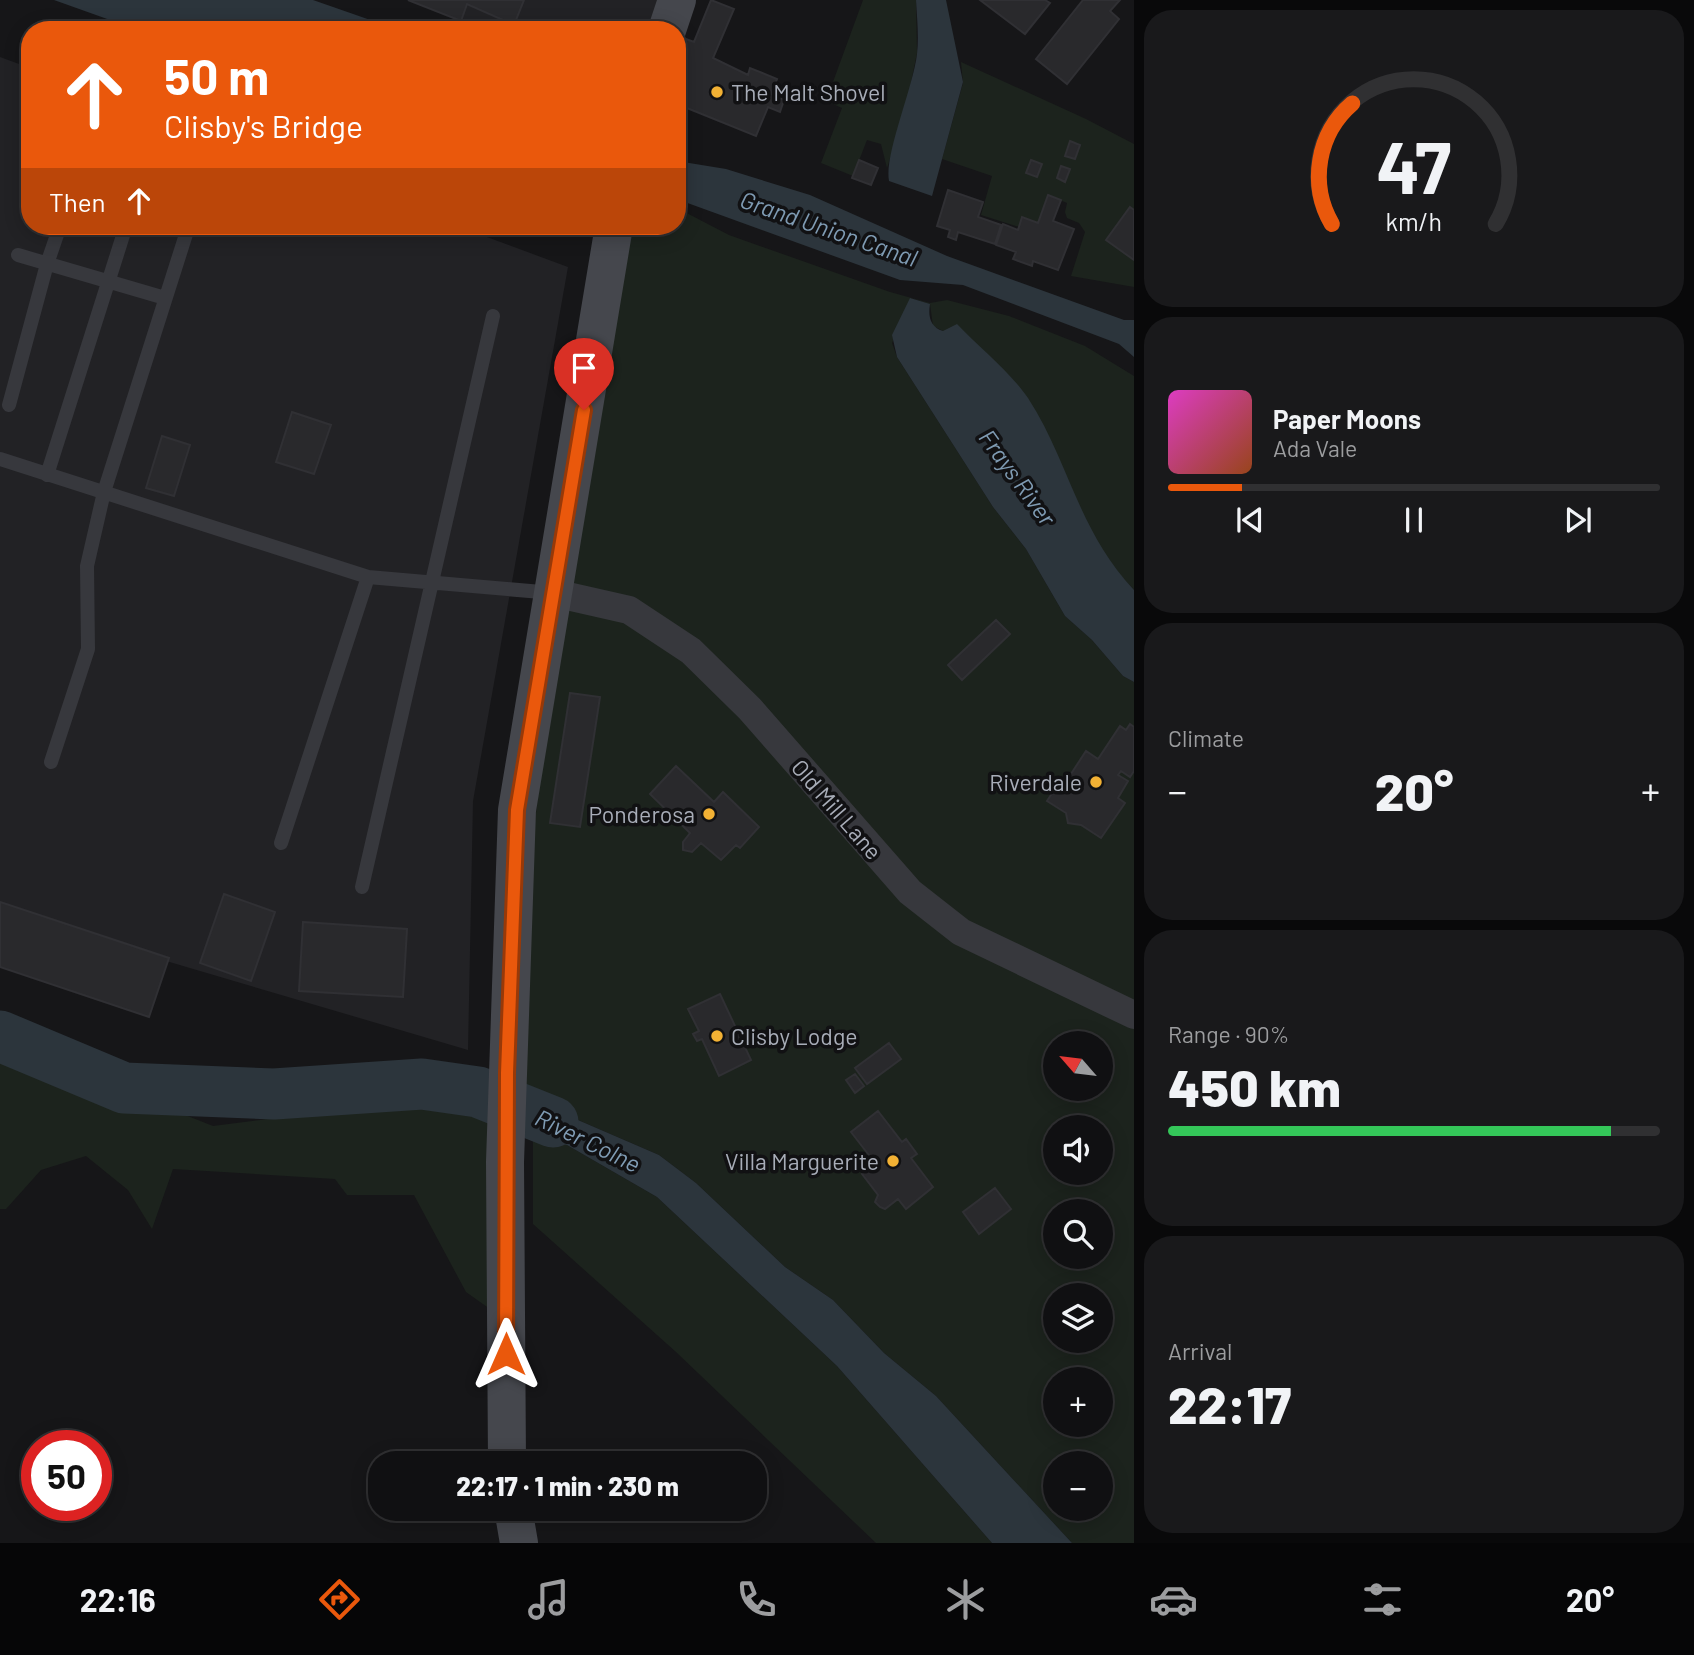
<!DOCTYPE html>
<meta charset="utf-8">
<style>
:root{--surface:#101012;--page:#19191b;--text:#f1f3f6;--muted:#9c9d9f;--line:#303032;--accent:#ea580c}
body{margin:0;font-family:Barlow,sans-serif;background:var(--page);color:var(--text);height:100vh;display:flex;flex-direction:column;font-size:26px;white-space:nowrap}
*{box-sizing:border-box;margin:0}
p{font-size:23px;color:var(--muted)}
.icon{flex:none;width:38px;height:38px;fill:none;stroke:currentColor;stroke-width:2;stroke-linecap:round;stroke-linejoin:round}
.map{position:relative;flex:1;overflow:hidden}
.panel{display:flex;flex-direction:column;gap:10px;padding:10px;background:#09090a;width:560px}
.panel>*{flex:none}
.guide{position:absolute;left:21px;top:21px;width:665px;height:214px;border-radius:28px;box-shadow:0 4px 18px #0003,0 0 0 2px var(--line);background:#ea580c;color:#fff;overflow:hidden}
.needle{width:46px;rotate:298deg}
.tools{position:absolute;left:1043px;top:1031px;display:grid;gap:14px}
.tools a{display:grid;place-items:center;width:70px;height:70px;border-radius:50%;background:var(--surface);box-shadow:0 4px 18px #0003,0 0 0 2px var(--line);font-size:35px}
.speed{position:absolute;left:21px;top:1430px;display:flex;gap:14px;font-size:35px;font-weight:700;text-align:center}
.speed>*{display:grid;place-content:center;width:91px;height:91px;border-radius:50%;background:var(--surface);box-shadow:0 4px 18px #0003,0 0 0 2px var(--line);line-height:1}
.speed .limit{border:10px solid #d22;background:#fff;color:#111}
.pin{position:absolute;display:grid;place-items:center;width:60px;height:60px;color:#fff;margin:-72px -30px;border-radius:50% 50% 50% 0;rotate:-45deg;box-shadow:0 0 7px #0007}
.pin .icon{rotate:45deg}
.me{position:absolute;width:77px;margin:-38px;rotate:0deg;stroke-linejoin:round;filter:drop-shadow(0 0 5px #0008)}
.turn{display:flex;align-items:center;gap:24px;height:147px;padding:0 28px;font-size:32px}
.turn .icon{width:91px;height:91px;stroke-width:2.5}
.turn b{display:block;font-size:49px;line-height:60px}
.then{display:flex;align-items:center;height:66px;padding:0 28px;background:#0003;gap:14px;font-size:26px}
.big{font-size:52px;font-weight:800;line-height:1.1}
.panel .widget{flex:1;display:flex;flex-direction:column;justify-content:center;gap:10px;min-width:0;padding:0 24px;border-radius:28px;background:var(--page)}
.panel .dial{align-items:center;gap:0}
.dial svg{height:182px;overflow:visible;fill:none;stroke:var(--line);stroke-width:7;stroke-linecap:round;text-anchor:middle}
.dial text{fill:var(--text);stroke:none}
.song{display:flex;align-items:center;gap:21px}
.cover{width:84px;height:84px;border-radius:10px;background:linear-gradient(135deg,hsl(310 70% 55%),hsl(20 70% 35%))}
.played{height:7px;border-radius:4px;background:linear-gradient(90deg,var(--accent) 15%,var(--line) 15%)}
.keys{display:flex;justify-content:space-around;direction:ltr}
.heat{display:flex;justify-content:space-between;align-items:center;font-size:38px;direction:ltr}
.charge{height:10px;border-radius:5px;background:linear-gradient(90deg,#34c759 90%,var(--line) 0)}
.trip{position:absolute;left:368px;top:1451px;width:399px;height:70px;border-radius:28px;background:var(--surface);box-shadow:0 4px 18px #0003,0 0 0 2px var(--line);font-weight:800;line-height:70px;text-align:center}
.tab-bar{display:flex;height:112px;justify-content:space-around;align-items:center;background:#060607;color:var(--muted)}
.tab-bar .icon{width:49px;height:49px}
.tab-bar .current{color:var(--accent)}
.tab-bar b{font-size:32px;color:var(--text)}
main{display:flex;flex:1;min-height:0}
.map>svg:first-child{display:block}
.built{fill:#222225}
.green{fill:#1c231d;fill-rule:evenodd}
.water{fill:#2c353c}
.lines{fill:none;stroke-linecap:round;stroke-linejoin:round}
.river{stroke:#2c353c;stroke-width:51}
.building{fill:#29292c;stroke:#303034;stroke-width:2}
.lane{stroke:#37383d;stroke-width:14}
.street{stroke:#37383d;stroke-width:28}
.secondary{stroke:#45474d;stroke-width:38}
.route-casing{stroke:#983908;stroke-width:18}
.route{stroke:#ea580c;stroke-width:12}
.poi-dot{fill:#f2b134;stroke:#111113;stroke-width:2.5}
.labels{text-anchor:middle;dominant-baseline:central;stroke-width:7;stroke-linejoin:round;paint-order:stroke}
.poi-label{font-size:23px;fill:#a8adb8;stroke:#111113;text-anchor:end}
.street-label{font-size:23px;fill:#a8adb8;stroke:#111113}
.water-label{font-size:24px;font-style:italic;fill:#7f9bb3;stroke:#111113}
</style>
<main>
<div class="map">
<svg width="1134" height="1543" viewBox="0 0 1134 1543">
<rect width="100%" height="100%" fill="#161618"/>
<path class="built" d="M409 0H666L656 30H486Z
M0 57 30 68V226H457L568 267 473 801 468 1050 0 912Z"/>
<path class="green" d="M863 0H916L917 53 905 112 887 168 881 144 867 140 853 176 821 163 842 108 826 101Z
M961 62 1086 119 1134 144V287L1071 276 1085 232 1079 223 1067 218 1065 212 1067 203 1048 195 1038 223 1022 217 1019 227 981 215 992 176 942 159 963 83Z
M677 208 729 235 890 292 930 303 947 300 1009 316 1085 346 1134 376V590L1110 564 1084 520 1049 440 943 331 933 326 930 304 911 298 892 343 897 357 993 507 1026 549 1065 616 1092 640 1123 676 1134 682V1007L963 926 924 894 694 647 565 591 632 226H677Z
M561 601 626 617 687 656 893 883 1134 1022V1543H1072L936 1396 884 1353 833 1300 785 1267 696 1183 659 1155 571 1117 516 1098 522 931ZM1055 1043H1101V1088H1055ZM1055 1127H1101V1172H1055ZM1055 1211H1101V1256H1055ZM1055 1295H1101V1340H1055ZM1055 1379H1101V1424H1055ZM1055 1463H1101V1508H1055Z
M0 1050 55 1082 137 1113 175 1111 213 1126 330 1111 416 1095 490 1108 497 1314 466 1292 414 1195H347L335 1179 173 1169 152 1229 128 1190 86 1156 41 1170 6 1209H0Z
M533 1139 567 1145 657 1197 837 1366 992 1543H876L676 1352 533 1224Z"/>
<path class="water" d="M54 0H313L399 30H138Z
M916 0H946L963 82 932 196 889 181C884 155 913 88 917 54 919 37 917 18 916 0Z
M677 161 726 169 810 195 947 256 1124 320H1134V357L1119 344 963 285 900 280 682 201 677 197Z
M910 298 930 304C928 316 930 327 943 331L957 324C979 347 1011 373 1028 398 1070 463 1077 529 1134 590V682L1123 676 1092 640 1065 616 1026 549 993 507 897 357 892 335Z
M516 1098 571 1117 659 1155 696 1183 785 1267 833 1300 884 1353 936 1396 1072 1543H992L837 1366 657 1197 567 1145 533 1139 513 1131Z"/>
<g class="lines">
<path class="river" d="M0 1036 124 1088 274 1094 422 1084 478 1092 553 1122"/>
</g>
<path class="building" d="M408 0H524L514 25 467 4 461 21Z
M711 0 734 9 713 58 748 75 750 68 777 79 771 94 784 100 780 112 768 107 756 136 677 104V61L686 39 694 42Z
M980 0H1045L1050 3 1025 34Z
M1083 0H1120L1110 11 1119 19 1067 84 1036 59Z
M1070 141 1080 145 1075 159 1065 156Z
M859 160 878 168 871 185 852 178Z
M1031 160 1042 164 1037 177 1026 173Z
M1061 166 1070 169 1065 182 1057 178Z
M948 190 983 202 978 217 1001 225 995 244 958 232 956 240 948 237 950 230 937 226Z
M1048 195 1061 200 1053 221 1074 229 1058 270 1033 261 1032 266 1013 259 1016 252 996 245 1003 224 1018 230 1022 217 1038 223Z
M1130 207 1134 210V260L1106 240Z
M292 412 331 425 314 474 276 462Z
M162 436 190 445 174 496 146 488Z
M996 620 1010 634 962 680 948 665Z
M570 693 600 697 580 827 550 823Z
M1130 724 1134 727V771L1130 777 1121 771 1118 775 1128 781 1118 798 1125 803 1101 838 1081 825 1068 823 1066 813 1047 801 1061 780 1065 783 1086 751 1098 759 1120 726 1126 730Z
M676 766 714 802 723 792 759 827 740 848 736 845 721 860 701 843 692 852 683 850V842L690 833 650 794Z
M224 894 275 912 251 981 200 963Z
M0 902 169 958 149 1017 0 967Z
M303 922 407 929 403 997 299 991Z
M720 994 751 1060 719 1076 702 1039 697 1041 693 1034 699 1031 688 1009Z
M889 1043 901 1059 867 1084 855 1068Z
M855 1074 864 1086 855 1093 846 1080Z
M878 1111 902 1142 906 1139 917 1154 911 1158 933 1187 906 1209 898 1199 885 1209 880 1207 875 1202 878 1195 862 1174 875 1163 851 1132Z
M995 1188 1011 1209 979 1234 963 1212Z"/>
<g class="lines">
<path class="lane" d="M18 255 165 298
M9 405 47 264 60 226
M0 459 368 577 553 593
M47 475 126 226
M51 762 88 649 87 566 104 492 188 228
M281 843 368 577
M362 887 493 316"/>
<path class="street" d="M554 593 629 610 691 651 750 709 910 892 961 932 1134 1015"/>
<path class="secondary" d="M667 30 677 0
M507 1463 505 1162 517 810 614 226
M513 1508 519 1543"/>
</g>
<g class="lines">
<g class="route-casing">
<path id="route" d="M506 1354 507 1073 517 810 584 410"/>
</g>
<use href="#route" class="route"/>
</g>
<g class="poi-dot">
<circle cx="717" cy="92" r="7"/>
<circle cx="1096" cy="782" r="7"/>
<circle cx="709" cy="814" r="7"/>
<circle cx="717" cy="1036" r="7"/>
<circle cx="893" cy="1161" r="7"/>
</g>
<g class="labels">
<g class="poi-label">
<text x="731" y="92" text-anchor="start">The Malt Shovel</text>
<text x="1082" y="782">Riverdale</text>
<text x="695" y="814">Ponderosa</text>
<text x="731" y="1036" text-anchor="start">Clisby Lodge</text>
<text x="879" y="1161">Villa Marguerite</text>
</g>
<g class="street-label">
<text transform="translate(837 809) rotate(49)">Old Mill Lane</text>
</g>
<g class="water-label">
<text transform="translate(829 228) rotate(19)">Grand Union Canal</text>
<text transform="translate(1018 477) rotate(54)">Frays River</text>
<text transform="translate(588 1140) rotate(26)">River Colne</text>
</g>
</g>
</svg>
<div class="tools">
<a><svg class="needle" viewBox="-14 -14 28 28"><path d="M0-13l5 13h-10z" fill="#e53935"/><path d="M0 13l5-13h-10z" fill="#9c9d9f"/></svg></a>
<a><svg class="icon" aria-label="sound" viewBox="0 0 24 24"><path d="M4 9h4l5-4v14l-5-4H4zM17 9q2 3 0 6"/></svg></a>
<a><svg class="icon" aria-label="search" viewBox="0 0 24 24"><circle cx="10" cy="10" r="6"/><path d="M15 15l6 6"/></svg></a>
<a><svg class="icon" aria-label="layers" viewBox="0 0 24 24"><path d="M12 4l9 5-9 5-9-5zM3 14l9 5 9-5"/></svg></a>
<a>+</a>
<a>−</a>
</div>
<div class="speed"><div class="limit">50</div></div>
<div class="pin" style="left:584px;top:410px;background:#d93025"><svg class="icon" aria-label="arrive" viewBox="0 0 24 24"><path d="M6 21V4h12l-3 4 3 4H6"/></svg></div>
<svg class="me" style="left:506px;top:1354px" viewBox="-20 -20 40 40"><path d="M0-17L14 15 0 8-14 15z" fill="#ea580c" stroke="#fff" stroke-width="4"/></svg>
<div class="trip">22:17 · 1 min · 230 m</div>
<div class="guide">
<div class="turn"><svg class="icon" aria-label="ahead" viewBox="0 0 24 24"><path d="M12 20V5M6 11l6-6 6 6"/></svg><div><b>50 m</b>Clisby's Bridge</div></div>
<div class="then">Then<svg class="icon" aria-label="ahead" viewBox="0 0 24 24"><path d="M12 20V5M6 11l6-6 6 6"/></svg></div>
</div>
</div>
<section class="panel">
<div class="widget dial"><svg viewBox="0 0 100 80">
<path d="M14 69A42 42 0 1 1 86 69"/>
<path d="M14 69A42 42 0 0 1 23 16" stroke="#ea580c"/>
<text x="50" y="56" font-size="32" font-weight="700">47</text>
<text x="50" y="72" font-size="11">km/h</text>
</svg></div>
<div class="widget">
<div class="song"><i class="cover"></i><div><b>Paper Moons</b><p>Ada Vale</p></div></div>
<div class="played"></div>
<div class="keys"><svg class="icon" aria-label="previous" viewBox="0 0 24 24"><path d="M18 5L8 12l10 7zM5 5v14"/></svg><svg class="icon" aria-label="pause" viewBox="0 0 24 24"><path d="M8 5v14M16 5v14"/></svg><svg class="icon" aria-label="next" viewBox="0 0 24 24"><path d="M6 5l10 7-10 7zM19 5v14"/></svg></div>
</div>
<div class="widget"><p>Climate</p>
<div class="heat"><a>−</a><b class="big">20°</b><a>+</a></div>
</div>
<div class="widget"><p>Range · 90%</p><b class="big">450 km</b><div class="charge"></div></div>
<div class="widget"><p>Arrival</p><b class="big">22:17</b></div>
</section>
</main>
<nav class="tab-bar">
<b>22:16</b>
<svg class="icon current" aria-label="directions" viewBox="0 0 24 24"><path d="M12 3l9 9-9 9-9-9zM9 14v-3h6M13 9l2 2-2 2"/></svg>
<svg class="icon" aria-label="music" viewBox="0 0 24 24"><path d="M9 18V5l10-2v13"/><circle cx="6" cy="18" r="3"/><circle cx="16" cy="16" r="3"/></svg>
<svg class="icon" aria-label="phone" viewBox="0 0 24 24"><path d="M5 4h4l2 5-3 2q2 4 5 5l2-3 5 2v4C11 20 4 13 5 4z"/></svg>
<svg class="icon" aria-label="climate" viewBox="0 0 24 24"><path d="M12 3v18M4 7l16 10M4 17L20 7"/></svg>
<svg class="icon" aria-label="car" viewBox="0 0 24 24"><path d="M5 17H2v-5l4-1 3-4h7l3 4 3 1v5h-3M9 17h6M6 11h13"/><circle cx="7" cy="17" r="2"/><circle cx="17" cy="17" r="2"/></svg>
<svg class="icon" aria-label="filters" viewBox="0 0 24 24"><path d="M4 7h16M4 17h16"/><circle cx="9" cy="7" r="2"/><circle cx="15" cy="17" r="2"/></svg>
<b>20°</b>
</nav>
